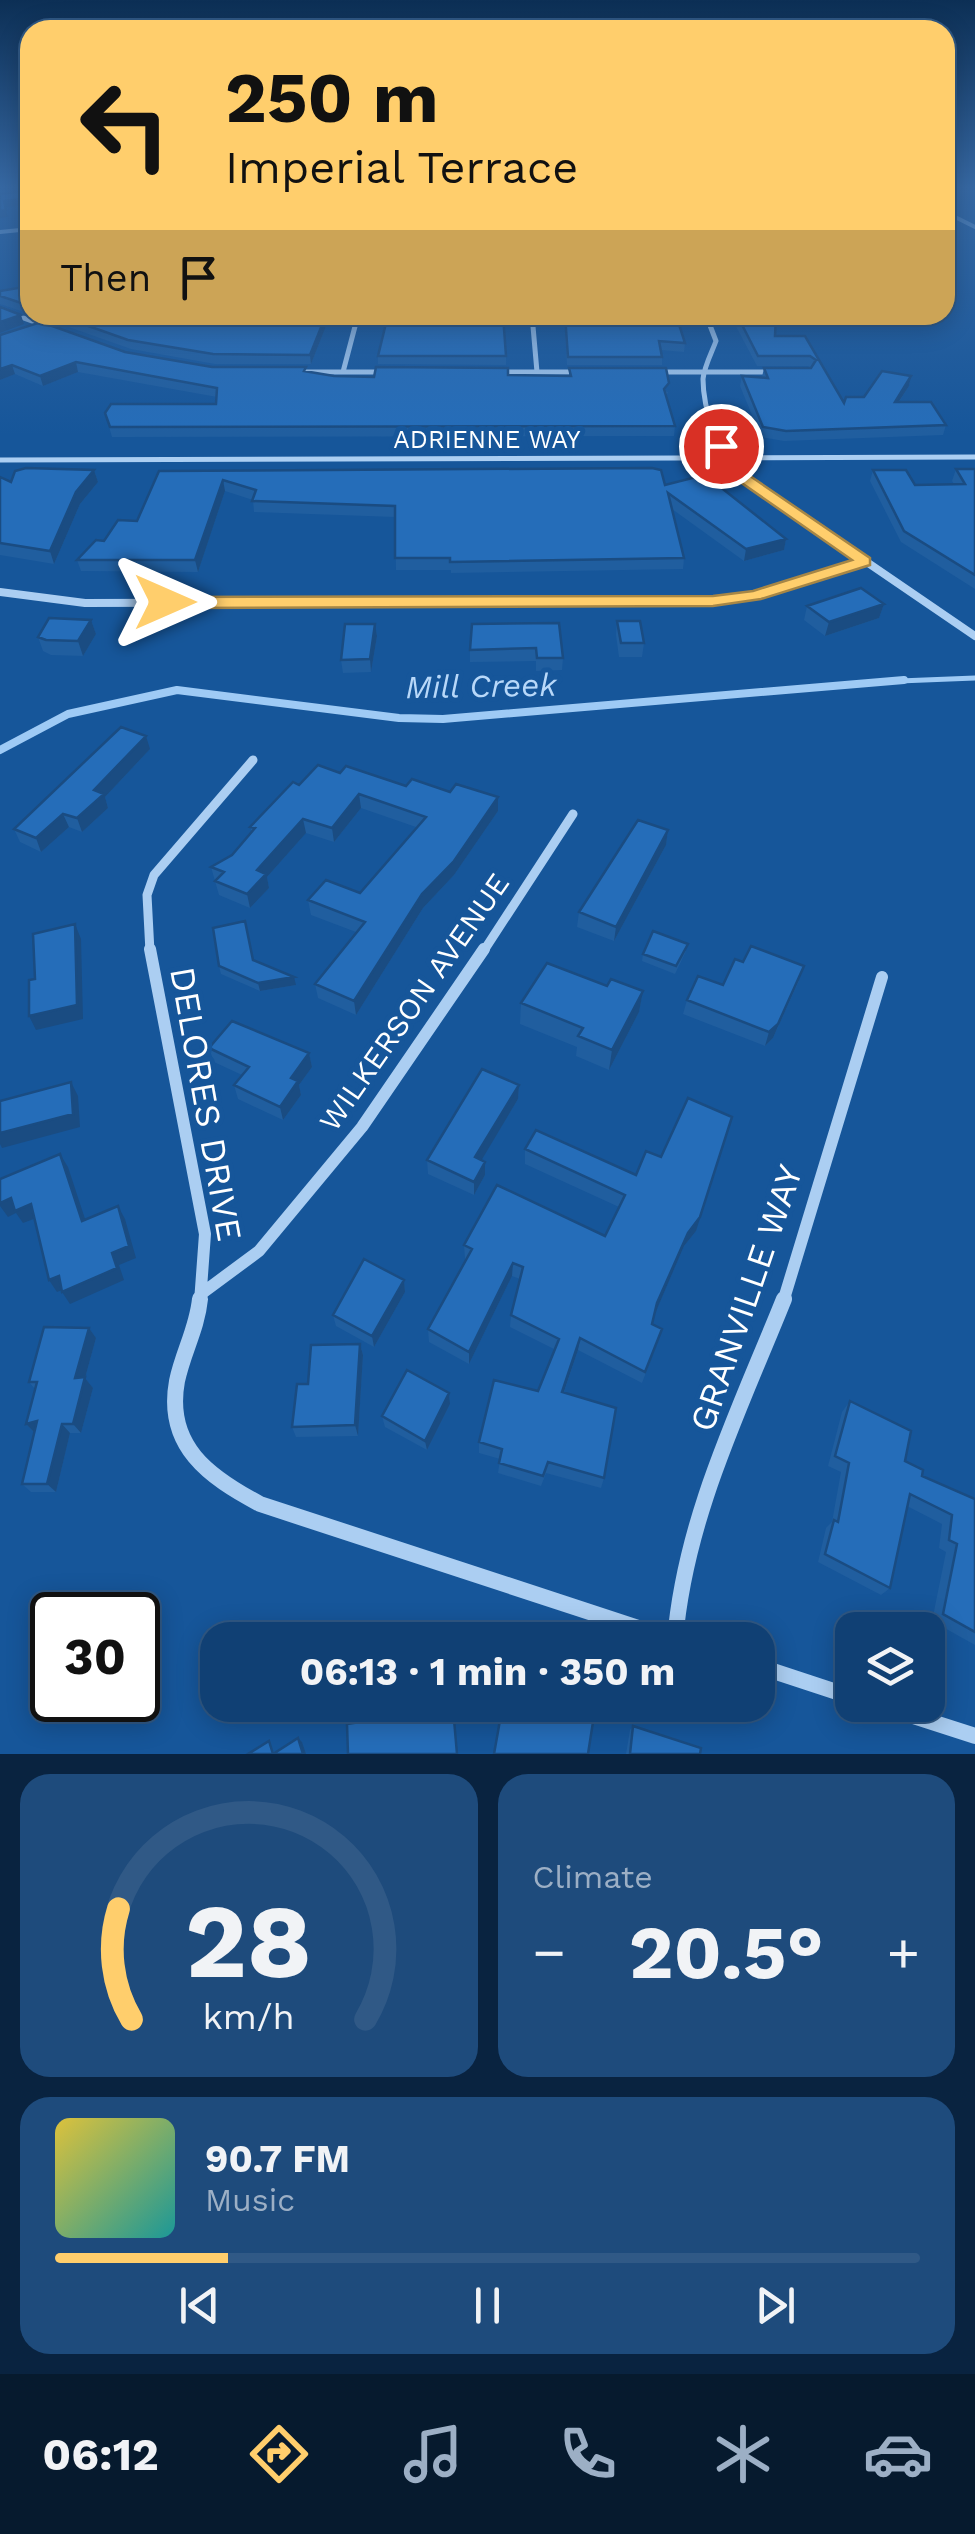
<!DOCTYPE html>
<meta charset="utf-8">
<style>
:root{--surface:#104074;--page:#1e4b7c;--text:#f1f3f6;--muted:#9cafc5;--line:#305986;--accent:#ffce6c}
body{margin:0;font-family:"Work Sans",sans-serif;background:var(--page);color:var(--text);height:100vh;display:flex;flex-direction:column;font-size:38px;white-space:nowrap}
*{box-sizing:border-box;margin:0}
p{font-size:32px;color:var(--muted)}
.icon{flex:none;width:55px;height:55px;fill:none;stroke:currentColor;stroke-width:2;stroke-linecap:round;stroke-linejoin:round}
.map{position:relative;height:1754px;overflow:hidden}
.side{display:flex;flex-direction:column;gap:20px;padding:20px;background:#092340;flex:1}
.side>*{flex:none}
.guide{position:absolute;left:20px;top:20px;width:935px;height:305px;border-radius:30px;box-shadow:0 5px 25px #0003,0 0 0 2px var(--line);background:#ffce6c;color:#111;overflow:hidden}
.fabs{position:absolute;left:835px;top:1612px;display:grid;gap:20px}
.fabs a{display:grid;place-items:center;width:110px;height:110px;border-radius:20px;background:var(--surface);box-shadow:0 5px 25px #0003,0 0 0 2px var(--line);font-size:50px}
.speed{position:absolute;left:30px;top:1592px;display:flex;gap:20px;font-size:50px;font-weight:700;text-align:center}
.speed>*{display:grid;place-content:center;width:130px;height:130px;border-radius:50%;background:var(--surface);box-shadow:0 5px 25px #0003,0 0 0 2px var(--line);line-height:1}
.speed .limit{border:5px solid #111;border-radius:15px;background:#fff;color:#111}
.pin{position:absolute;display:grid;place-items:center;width:85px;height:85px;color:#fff;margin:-42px;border:5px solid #fff;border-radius:50%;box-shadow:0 2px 10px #0007}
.me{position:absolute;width:110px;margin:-55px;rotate:90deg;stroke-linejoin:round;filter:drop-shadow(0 0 8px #0008)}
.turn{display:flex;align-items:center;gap:35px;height:210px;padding:0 40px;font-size:45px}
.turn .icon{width:130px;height:130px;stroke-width:2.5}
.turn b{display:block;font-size:70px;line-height:85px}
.then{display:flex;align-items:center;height:95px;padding:0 40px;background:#0003;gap:20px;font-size:38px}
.big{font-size:75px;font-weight:700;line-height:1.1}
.side .card{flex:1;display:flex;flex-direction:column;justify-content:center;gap:15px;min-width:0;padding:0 35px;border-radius:30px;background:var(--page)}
.side .dial{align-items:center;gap:0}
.dial svg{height:260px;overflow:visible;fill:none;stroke:var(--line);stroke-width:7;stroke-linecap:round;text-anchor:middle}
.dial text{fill:var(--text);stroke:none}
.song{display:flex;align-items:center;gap:30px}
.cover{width:120px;height:120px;border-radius:15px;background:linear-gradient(135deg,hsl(50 70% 55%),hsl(180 70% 35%))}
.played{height:10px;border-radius:5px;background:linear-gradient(90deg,var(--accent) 20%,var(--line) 20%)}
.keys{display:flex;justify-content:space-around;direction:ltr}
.heat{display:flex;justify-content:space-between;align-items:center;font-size:55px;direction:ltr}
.side .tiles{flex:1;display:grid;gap:20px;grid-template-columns:1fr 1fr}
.card:last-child{grid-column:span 2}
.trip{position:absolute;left:200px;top:1622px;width:575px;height:100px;border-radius:30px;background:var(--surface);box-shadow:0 5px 25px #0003,0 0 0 2px var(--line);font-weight:700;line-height:100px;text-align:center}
.tab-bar{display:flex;height:160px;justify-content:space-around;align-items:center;background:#061a2e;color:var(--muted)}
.tab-bar .icon{width:70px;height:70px}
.tab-bar .on{color:var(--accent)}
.tab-bar b{font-size:45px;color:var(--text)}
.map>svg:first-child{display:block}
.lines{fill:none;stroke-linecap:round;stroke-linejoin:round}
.stream-far2{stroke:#9ecaf5;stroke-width:4}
.stream-far1{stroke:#9ecaf5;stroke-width:5}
.stream{stroke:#9ecaf5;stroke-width:8}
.street-far5{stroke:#abcef2;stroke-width:4}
.street-far4{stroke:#abcef2;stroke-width:5}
.street-far3{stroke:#abcef2;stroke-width:8}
.street-far2{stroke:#abcef2;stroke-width:9}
.street-far1{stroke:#abcef2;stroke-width:12}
.street{stroke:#abcef2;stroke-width:16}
.wall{fill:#205e9f}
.shaded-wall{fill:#1a4c82}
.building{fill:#256db9;stroke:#1a4c82;stroke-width:2.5}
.route{fill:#ffce6c;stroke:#a68646;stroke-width:2.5}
.labels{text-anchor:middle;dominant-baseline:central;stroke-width:10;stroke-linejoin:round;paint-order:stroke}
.far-street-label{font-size:25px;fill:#fff;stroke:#16569a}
.street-label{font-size:30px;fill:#fff;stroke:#16569a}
.water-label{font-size:32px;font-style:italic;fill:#b8d8f9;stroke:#16569a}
.near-street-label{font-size:35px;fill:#fff;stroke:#16569a}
</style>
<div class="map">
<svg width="975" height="1754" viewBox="0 0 975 1754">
<rect width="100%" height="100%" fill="#16569a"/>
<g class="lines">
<path class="stream-far2" d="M945 212 975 227
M0 232 30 229"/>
<path class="stream-far1" d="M874 682 975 678"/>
<path class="stream" d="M0 750 68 714 177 690 399 718 443 719 904 680"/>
<path class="street-far5" d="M0 309 14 314"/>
<path class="street-far4" d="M7 312 51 328
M532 315 537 372
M706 315 716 341C712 352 704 367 703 379 703 405 718 460 739 474
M302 372H385
M343 372 358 315
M497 372H580
M657 372H774
M0 460 975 457"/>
<path class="street-far3" d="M735 472 975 636
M0 592 85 603 713 601 755 595 864 561"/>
<path class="street-far2" d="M150 952 147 895 154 875 253 760
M483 952 573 814"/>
<path class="street-far1" d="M150 949 205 1234 200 1302
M201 1294 259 1251 362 1127 484 949
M783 1302 882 977"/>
<path class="street" d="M200 1299C197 1329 183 1352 177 1381 165 1446 209 1477 260 1504L675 1640
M675 1640C685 1519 739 1411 784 1299
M758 1666 852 1697
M879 1705 975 1736"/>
</g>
<path class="wall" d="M30 286V314L0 304V291Z
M62 315H327L328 321 311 364H215L131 349 63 325 60 316Z
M564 315H676L685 343 684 352 661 350 662 357V365H567Z
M730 315H776L775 336H805L844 403 864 397 911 376 909 386 899 402 946 425 943 435 784 441 761 437 740 386 742 376 762 377 764 368H811L808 366H757Z
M0 335 125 352 212 367 306 371 334 376H569V368L668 392 666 396 675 426 674 436 112 437 105 413 216 404 217 397 78 372 43 386 15 374 0 380Z
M378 356H506V365L378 364Z
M956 469H975V589L901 542 870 481 873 470 915 485 954 484 952 481Z
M94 470 98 482 80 504 54 564 0 555V477L11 482Z
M159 471 665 485 786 539 784 550 744 561 672 509 684 558 683 569 451 573V570H396L395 517 254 512 253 500 225 491 198 572 81 571 77 560 137 521Z
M884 604 879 618 825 636 804 620 807 606Z
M91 620 96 634 83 656 51 655 43 651 38 637Z
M617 621 644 643 642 657H619L616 635Z
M559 623 563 658 562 670 536 671V661L470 662V650Z
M375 624 377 636 371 672 343 673 341 660Z
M150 749 105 797 108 808 82 832 69 827 41 852 20 842 14 829Z
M340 773 406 786 498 811 454 875 423 908 356 1015 318 998 315 984 356 932 311 915 308 900 360 893 416 827 361 808 334 842 306 833 267 877 269 888 250 908 219 895 211 867 232 855 252 832 250 827 299 785Z
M668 830 666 845 614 941 577 927 579 912Z
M686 951 675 974 642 961 643 954Z
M253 960 296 985 260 991 221 974 219 966Z
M799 981 773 1038 765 1046 683 1014 687 1000 723 985Z
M607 986 643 991 639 1012 609 1070 576 1056 577 1047 520 1024 521 1003Z
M209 1048 309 1053 312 1067 299 1085 301 1095 283 1120 238 1099 234 1085 242 1075 214 1062Z
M519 1085 518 1099 481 1160 485 1162V1175L474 1195 428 1174 427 1160Z
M536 1130 696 1231 684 1246 655 1313 652 1324 658 1341 642 1383 578 1350 564 1392 604 1478 601 1488 546 1473 541 1486 498 1473 500 1459 479 1453V1442L538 1391 554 1349 510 1327 511 1315 520 1279 512 1276 469 1364 429 1342 428 1329 467 1260 465 1259 464 1245 605 1236 619 1207 525 1164V1149Z
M404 1280 405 1292 374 1347 336 1326 333 1315Z
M89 1328 96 1338 85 1378 93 1388 81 1433H70L56 1492H31L22 1484 34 1432 26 1424 35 1389 29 1382Z
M360 1344 363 1355 358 1436 296 1437 292 1427 308 1384Z
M449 1393 450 1404 427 1450 385 1427 382 1416Z
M850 1401 905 1461 922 1476 975 1499V1645L932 1621 946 1552 939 1548 942 1524 907 1506 890 1588 881 1595 818 1562 826 1528 832 1522 841 1472 828 1466 842 1412Z
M633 1726 700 1754H626L630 1730Z"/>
<path class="shaded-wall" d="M30 198V205L6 207 4 201Z
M6 210 8 217 0 218V211Z
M21 315 24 324 0 333V322Z
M326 315H327L328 321 311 364 310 355Z
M76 362 78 372 43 386 40 376Z
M12 365 15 374 0 380V369Z
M911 376 909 386 892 412 895 402Z
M94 470 98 482 80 504 54 564 50 551 76 492Z
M223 480 225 491 198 572 195 560Z
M786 539 784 550 744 561 746 549Z
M884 604 879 618 825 636 829 622Z
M91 620 96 634 83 656 78 641Z
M375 624 377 636 371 672 370 659Z
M146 736 150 749 105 797 108 808 82 832 77 818 94 790Z
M359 794 361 808 334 842 332 828Z
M498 797V811L454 875 423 908 356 1015 354 1001 422 894Z
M63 814 69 827 41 852 36 838Z
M303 819 306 833 267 877 269 888 250 908 247 894 257 870Z
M668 830 666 845 614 941 616 927Z
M75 924 81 939 83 1019 36 1030 29 1016Z
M804 966 773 1038 765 1046 769 1032Z
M294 977 296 985 260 991 258 983Z
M643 991 639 1012 609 1070 612 1050Z
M309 1053 312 1067 299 1085 301 1095 283 1120 280 1107 291 1078Z
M71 1082 78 1096 80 1127 2 1148 0 1144V1133Z
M519 1085 518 1099 475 1171V1157Z
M732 1117 696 1231 684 1246 654 1316 657 1303Z
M60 1154 68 1167 90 1234 82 1221Z
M485 1162V1175L474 1195V1182Z
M11 1198 31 1204 39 1217 23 1223 16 1213 8 1217 0 1206V1203Z
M118 1206 125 1219 136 1258 119 1265 124 1280 70 1304 62 1292 112 1253Z
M513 1263 512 1276 469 1364V1352Z
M59 1276 67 1288 57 1292 49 1280Z
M404 1280 405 1292 374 1347 372 1336Z
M89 1328 96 1338 85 1378 93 1388 81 1433 73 1424 75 1378Z
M580 1338 578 1350 560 1403 562 1392Z
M360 1344 363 1355 358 1436 355 1425Z
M449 1393 450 1404 427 1450 425 1441Z
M37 1421 35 1433 26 1424Z
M62 1424 70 1433 56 1492 47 1484Z
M298 1738 302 1742 306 1754H303Z"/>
<path class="building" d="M30 190V198L4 201 6 210 0 211V194Z
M30 286V306L0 296V291Z
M0 307 21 315 0 322Z
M62 315H326L310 355 213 354 128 340 60 316Z
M388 315H503L506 356H378Z
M565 315H676L685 343 659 341 662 357H568Z
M737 315H776L775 336H805L844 403 846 397H864L882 371 911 376 895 402H931L946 425 786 431 763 427 742 376 768 378 764 368H811L816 360 810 356H758Z
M41 322 125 352 212 367H306L304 371 334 376 374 377 376 367 508 368V375L571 376 569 368H666L669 383 664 389 675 426 110 427 105 413 111 404H216L217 388 76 362 40 376 12 365 0 369V335Z
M26 468 94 470 76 492 50 551 0 543V477L11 482 15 471Z
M652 468 661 470 665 485 700 476 714 482 786 539 746 549 668 493 684 558 450 562V558H395V506L252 501 256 490 223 480 195 560H77L96 540 104 541 118 520 137 521 159 471Z
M956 469H975V575L904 531 873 470H906L915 485 965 484Z
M861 588 884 604 829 622 807 606Z
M49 618 91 620 78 641 46 640 38 637Z
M617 621H640L644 643H621Z
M559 623 563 658H537L536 648 470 650 472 624Z
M345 624H375L370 659 341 660Z
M121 727 146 736 94 790 104 794 77 818 63 814 36 838 14 829Z
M318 765 340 773 346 766 406 786 412 779 450 792 456 784 498 797 454 861 422 894 354 1001 315 984 365 922 308 900 326 880 360 893 426 817 359 794 332 828 303 819 257 870 266 874 247 894 215 881 224 872 211 867 232 855 255 828 250 827 293 782 299 785Z
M638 820 668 830 616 927 579 912Z
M245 921 253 960 294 977 258 983 219 966 213 928Z
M75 924 77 1005 29 1016V980L35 979 33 934Z
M653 931 688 944 676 966 643 954Z
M751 946 804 966 778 1024 769 1032 687 1000 698 976 723 985 735 959 743 962Z
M547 963 607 986 611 979 643 991 612 1050 578 1036 583 1028 521 1003Z
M232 1021 309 1053 291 1078 298 1081 280 1107 234 1085 249 1067 209 1048Z
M482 1069 519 1085 475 1157 485 1162 474 1182 427 1160Z
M71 1082 73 1114 0 1133V1101Z
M688 1098 732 1117 700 1217 688 1233 657 1303 652 1324 662 1329 645 1372 580 1338 562 1392 616 1408 604 1478 548 1462 543 1476 499 1463 502 1449 479 1442 494 1380 538 1391 559 1339 511 1315 523 1267 513 1263 469 1352 428 1329 472 1249 464 1245 497 1185 605 1236 625 1195 525 1149 536 1130 636 1175 646 1151 661 1157Z
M60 1154 82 1221 118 1206 129 1246 112 1253 117 1268 62 1292 59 1276 49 1280 31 1204 15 1211 11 1198 0 1203V1179Z
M364 1259 404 1280 372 1336 333 1315Z
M44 1327 89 1328 75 1378 85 1377 73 1424H62L47 1484H22L37 1421 26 1424 37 1382H29Z
M360 1344 355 1425 292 1427 297 1384H308L311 1345Z
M407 1370 449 1393 425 1441 382 1416Z
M850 1401 911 1431 905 1461 923 1470 922 1476 975 1499V1632L943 1614 957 1544 949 1540 952 1515 910 1494 890 1588 825 1554 834 1520 838 1522 849 1463 835 1456Z
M543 1705 593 1722 588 1754H494L502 1709 540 1721Z
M453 1708 457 1754H348L347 1724Z
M633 1726 701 1748 700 1754H630Z
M298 1738 303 1754H248L269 1741 273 1754Z"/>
<linearGradient id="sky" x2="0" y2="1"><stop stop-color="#0c2f55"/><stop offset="0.43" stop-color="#3668a3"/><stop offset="1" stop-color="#3668a3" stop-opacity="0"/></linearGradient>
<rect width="975" height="435" fill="url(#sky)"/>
<path class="route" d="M716 443H726L734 465 870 558V565L761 599 713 606 165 608 156 602 165 597 713 596 753 591 852 560 723 470Z"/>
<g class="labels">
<g class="far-street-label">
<text x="487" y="439">ADRIENNE WAY</text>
</g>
<g class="street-label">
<text transform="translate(414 1002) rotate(-55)">WILKERSON AVENUE</text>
</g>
<g class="water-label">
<text transform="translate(481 686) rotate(-1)">Mill Creek</text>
</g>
<g class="near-street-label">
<text transform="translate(206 1104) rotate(80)">DELORES DRIVE</text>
<text transform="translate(746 1298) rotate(-71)">GRANVILLE WAY</text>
</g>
</g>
</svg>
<div class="fabs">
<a><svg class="icon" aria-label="layers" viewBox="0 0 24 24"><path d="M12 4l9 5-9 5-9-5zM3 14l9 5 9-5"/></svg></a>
</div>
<div class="speed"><div class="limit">30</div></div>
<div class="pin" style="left:721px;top:446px;background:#d93025"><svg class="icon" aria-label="arrive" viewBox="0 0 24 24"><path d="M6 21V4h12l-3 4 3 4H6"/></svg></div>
<svg class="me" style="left:165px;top:602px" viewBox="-20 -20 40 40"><path d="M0-17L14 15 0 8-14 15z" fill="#ffce6c" stroke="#fff" stroke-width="4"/></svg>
<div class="trip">06:13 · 1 min · 350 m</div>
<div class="guide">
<div class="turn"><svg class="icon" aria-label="left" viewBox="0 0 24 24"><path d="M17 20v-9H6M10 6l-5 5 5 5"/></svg><div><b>250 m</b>Imperial Terrace</div></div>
<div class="then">Then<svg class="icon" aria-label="arrive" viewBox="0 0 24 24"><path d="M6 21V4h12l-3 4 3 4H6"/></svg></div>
</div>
</div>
<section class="side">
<div class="tiles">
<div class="card dial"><svg viewBox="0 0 100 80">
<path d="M14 69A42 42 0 1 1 86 69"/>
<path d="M14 69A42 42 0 0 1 10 35" stroke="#ffce6c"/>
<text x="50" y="56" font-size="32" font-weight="700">28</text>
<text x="50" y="72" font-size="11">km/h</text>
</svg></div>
<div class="card"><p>Climate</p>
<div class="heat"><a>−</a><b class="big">20.5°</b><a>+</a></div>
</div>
<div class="card">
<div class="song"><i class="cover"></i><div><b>90.7 FM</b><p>Music</p></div></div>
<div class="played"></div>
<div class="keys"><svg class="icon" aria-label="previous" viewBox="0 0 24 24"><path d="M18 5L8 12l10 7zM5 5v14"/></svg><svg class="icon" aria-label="pause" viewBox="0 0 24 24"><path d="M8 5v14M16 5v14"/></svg><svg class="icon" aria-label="next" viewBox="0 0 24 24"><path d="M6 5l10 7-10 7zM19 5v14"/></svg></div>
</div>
</div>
</section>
<nav class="tab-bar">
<b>06:12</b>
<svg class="icon on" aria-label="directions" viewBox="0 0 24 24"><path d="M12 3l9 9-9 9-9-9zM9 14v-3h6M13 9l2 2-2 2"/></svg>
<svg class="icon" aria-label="music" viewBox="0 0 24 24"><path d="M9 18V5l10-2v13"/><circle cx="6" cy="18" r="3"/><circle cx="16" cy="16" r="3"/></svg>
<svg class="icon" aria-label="phone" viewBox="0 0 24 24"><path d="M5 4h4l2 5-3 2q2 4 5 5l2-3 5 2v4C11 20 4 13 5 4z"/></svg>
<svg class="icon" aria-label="climate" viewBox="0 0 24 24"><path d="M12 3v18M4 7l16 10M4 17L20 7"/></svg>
<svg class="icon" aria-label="car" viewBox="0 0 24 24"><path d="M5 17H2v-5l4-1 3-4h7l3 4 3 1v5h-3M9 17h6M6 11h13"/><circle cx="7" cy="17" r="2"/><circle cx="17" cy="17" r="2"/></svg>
</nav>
